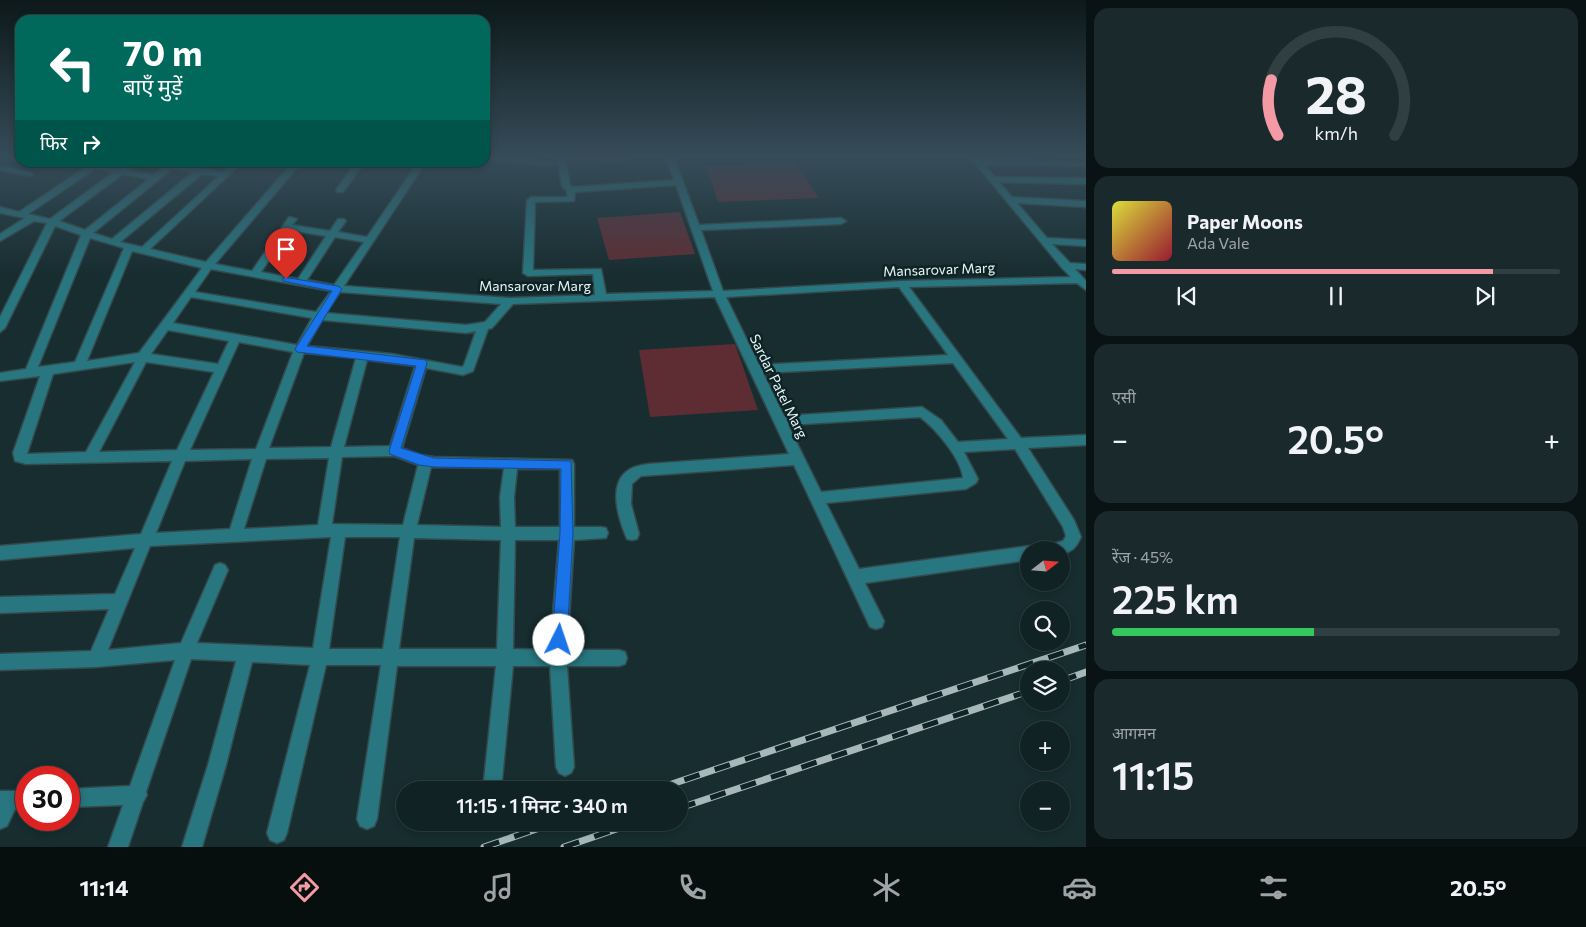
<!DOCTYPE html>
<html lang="hi">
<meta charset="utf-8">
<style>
:root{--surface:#112224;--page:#1a2a2c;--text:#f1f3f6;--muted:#9ca4a6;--line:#303f41;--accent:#f49aa5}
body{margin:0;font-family:Commissioner,"Noto Sans Devanagari",sans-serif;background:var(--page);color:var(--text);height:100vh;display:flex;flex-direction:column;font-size:19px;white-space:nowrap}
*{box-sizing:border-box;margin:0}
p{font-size:16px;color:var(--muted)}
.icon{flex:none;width:28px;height:28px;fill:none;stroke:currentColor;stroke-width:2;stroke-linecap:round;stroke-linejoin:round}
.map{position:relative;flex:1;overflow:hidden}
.details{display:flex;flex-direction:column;gap:8px;padding:8px;background:#091314;width:500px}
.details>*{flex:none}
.banner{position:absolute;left:15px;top:15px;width:475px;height:152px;border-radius:15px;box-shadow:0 2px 8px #0003,0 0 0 1px var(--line);background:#00695c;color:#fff;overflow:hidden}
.needle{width:32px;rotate:73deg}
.controls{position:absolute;left:1020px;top:541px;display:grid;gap:10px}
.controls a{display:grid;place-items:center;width:50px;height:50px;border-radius:50%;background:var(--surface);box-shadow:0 2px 8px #0003,0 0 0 1px var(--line);font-size:25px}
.speed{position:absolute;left:15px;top:766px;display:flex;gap:10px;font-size:25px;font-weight:700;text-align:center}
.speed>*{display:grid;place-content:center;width:65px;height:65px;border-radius:50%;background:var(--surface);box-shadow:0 2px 8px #0003,0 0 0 1px var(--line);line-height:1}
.speed .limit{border:8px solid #d22;background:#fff;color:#111}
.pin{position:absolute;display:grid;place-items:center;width:42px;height:42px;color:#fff;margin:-51px -21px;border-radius:50% 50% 50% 0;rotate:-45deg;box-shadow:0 0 5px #0007}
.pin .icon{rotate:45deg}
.me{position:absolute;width:55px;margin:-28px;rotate:4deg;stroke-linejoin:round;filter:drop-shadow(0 0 4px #0008)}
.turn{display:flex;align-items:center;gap:18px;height:105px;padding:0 25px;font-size:22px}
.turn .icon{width:65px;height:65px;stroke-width:2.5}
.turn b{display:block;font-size:35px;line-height:42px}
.then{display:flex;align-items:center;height:48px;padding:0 25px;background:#0003;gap:10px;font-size:19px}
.big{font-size:38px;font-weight:600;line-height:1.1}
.details .tile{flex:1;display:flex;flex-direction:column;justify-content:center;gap:8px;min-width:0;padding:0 18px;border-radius:15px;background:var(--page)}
.details .dial{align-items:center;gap:0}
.dial svg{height:130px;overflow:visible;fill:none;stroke:var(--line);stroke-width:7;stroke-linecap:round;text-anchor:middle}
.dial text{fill:var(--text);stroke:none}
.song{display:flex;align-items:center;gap:15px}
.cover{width:60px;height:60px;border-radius:8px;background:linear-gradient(135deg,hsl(60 70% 55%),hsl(350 70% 35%))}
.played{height:5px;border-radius:2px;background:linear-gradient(90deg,var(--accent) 85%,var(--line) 85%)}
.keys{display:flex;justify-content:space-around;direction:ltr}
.heat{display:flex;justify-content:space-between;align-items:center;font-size:28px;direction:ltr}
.charge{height:8px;border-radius:4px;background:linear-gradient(90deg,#34c759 45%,var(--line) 0)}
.trip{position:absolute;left:396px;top:781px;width:292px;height:50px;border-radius:25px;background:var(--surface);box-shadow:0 2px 8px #0003,0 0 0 1px var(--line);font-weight:600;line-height:50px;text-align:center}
.menu{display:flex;height:80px;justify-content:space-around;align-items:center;background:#070e0e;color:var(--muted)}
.menu .icon{width:35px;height:35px}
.menu .active{color:var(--accent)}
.menu b{font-size:22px;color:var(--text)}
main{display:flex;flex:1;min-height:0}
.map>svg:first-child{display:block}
.green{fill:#5e2d34}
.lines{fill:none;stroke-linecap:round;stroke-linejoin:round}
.street-casing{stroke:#34494c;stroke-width:3}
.street{fill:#277680;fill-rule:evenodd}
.rail-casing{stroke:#a7b7ba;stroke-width:7}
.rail{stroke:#0d2326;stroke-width:5;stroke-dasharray:16;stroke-linecap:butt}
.route{fill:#1a73e8;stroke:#114b97}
.labels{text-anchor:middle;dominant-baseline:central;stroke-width:5;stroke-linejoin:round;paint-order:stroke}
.street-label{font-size:14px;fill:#e8f5f7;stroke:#0d2326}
</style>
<main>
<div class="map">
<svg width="1086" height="847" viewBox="0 0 1086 847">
<rect width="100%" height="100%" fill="#172d30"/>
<path class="green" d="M570 157H630L631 163 571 162Z
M796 163 819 198 718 202 706 166Z
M680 212 695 254 609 260 597 218Z
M735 344 758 410 650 417 639 350Z"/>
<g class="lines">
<g class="street-casing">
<path id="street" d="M485 157 550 162 554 164 550 166 485 159Z
M557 157H565L570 185 573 187 674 180 666 157H674L699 225 841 218 846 221 841 224 701 230 723 291 902 281 1071 277 1062 268 970 157H978L980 160 1086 162V166L985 165 995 177 1086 178V184L999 182 1012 197 1086 201V207L1017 203 1047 238 1086 240V246L1052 244 1070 263 1086 264V270L1075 269 1086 281V290L1077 283 909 287 1021 438 1086 435V445L1028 448 1074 520 1081 537C1076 548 1072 551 1061 555V550H1047L1049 545 1063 541 1066 536 1063 527 1015 449 964 452 978 479 976 483 966 489 826 503 859 569 1029 546 1035 550H1029V560L865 583 884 621 882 627 876 629 870 627 794 465 641 476 632 484 631 504 639 534 637 539 632 540 627 539C619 520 608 487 626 472 631 467 641 465 648 464L789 454 715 297 513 304 492 328 488 329 473 371 463 375 426 368 402 448 420 455 434 457 572 460 574 464V527H601L606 528 608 533 606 538 574 540 567 650H619L625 652 627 658 625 664 619 666H567L574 767 571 773 565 776 559 773 556 767 550 666H513L501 790H483L496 666H397L377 819 374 826 367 829 360 826 357 819 381 665H326L287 833 284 840 277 843 270 840 267 833 310 665 252 662 226 765 202 847H182L208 765 236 661 191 659 146 792 147 795 143 802 128 847H108L123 805 69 807V789L130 786 175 660 96 667 0 670V654L91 651 109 609 0 613V597L115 594 135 548 0 560V546L141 534 172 461 26 464 15 461 13 453 40 376 0 381V373L26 369 81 235 55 226 5 328 0 332V317L47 223 34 221 0 241V234L25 218 0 213V207L19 212 86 167 70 162H103L100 165 120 169 128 162H138L128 170 154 175 169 162H179L177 165 223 172 234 162H243L150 249 206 262 293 162H302L215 264 252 271 289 217 297 219 292 225 330 231 338 219H344L346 221 338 232 367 237 418 162H426L344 286 510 298 595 295 593 274 528 276 523 273 527 200 531 197H567V191L562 186ZM95 169 114 172 50 219 28 214ZM172 169 193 172 112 239 93 233ZM123 174 149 179 85 230 59 221ZM202 174 219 176 142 247 120 242ZM676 185 713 291 606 294 601 269 533 270 535 202 574 201 575 192ZM289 230 326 236 298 279 261 272ZM335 237 364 242 334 285 307 280ZM90 238 124 248 75 362 38 367ZM132 251 202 268 139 353 87 361ZM211 269 331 291 316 312 195 292ZM899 287 948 355 759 365 726 297ZM340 292 501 304 485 322 466 325 326 313ZM191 297 312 318 297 345 173 323ZM322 320 466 333 476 331 464 365 462 367 392 354 307 346ZM168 330 229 341 218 364 151 354ZM239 342 293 352 256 449 190 450ZM304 353 356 358 331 447 269 448ZM367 360 415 366 390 446 344 447ZM135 362 86 452 27 454 53 374ZM146 362 214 372 177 450 99 452ZM953 363 1008 439 958 442 941 420 922 407 784 416 763 373ZM920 417C935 428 961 458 963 478L821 492 788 425ZM394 456 418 465 403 525 332 524 342 457ZM329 458 318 525 244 529 266 459ZM252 459 230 529 156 533 185 461ZM431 467 504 468 500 497 501 527 417 525ZM517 469H560V527H515L514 497ZM331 537 313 648 197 643 228 570 225 565 220 563 215 565 181 643 108 650 150 546ZM345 537H400L383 649H329ZM414 538 501 540 497 649H399ZM515 540H559L550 650 513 649Z
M356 162H365L343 192H337L336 190Z
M0 166 30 172 34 174 30 176 0 170Z
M0 791H26V809H15L7 826 0 829Z"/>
</g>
<use href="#street" class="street"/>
<g class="rail-casing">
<path id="rail" d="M1061 681 1086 672
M654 790 1086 645
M680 808 1029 691
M484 847 557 822
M564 847 637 822"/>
</g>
<use href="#rail" class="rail"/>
</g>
<linearGradient id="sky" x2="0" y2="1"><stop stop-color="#0d191a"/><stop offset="0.57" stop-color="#364c59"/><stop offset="1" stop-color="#364c59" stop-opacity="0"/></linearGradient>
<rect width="1086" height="275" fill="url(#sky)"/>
<path class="route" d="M283 277 338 286 342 289 307 346 426 360 427 363 401 448 434 458 571 461 573 533 567 640 565 645 559 647 554 645 552 640 560 533 561 469 434 467 419 465 390 454 389 451 416 366 297 352 295 349 332 291 283 281Z"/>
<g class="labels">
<g class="street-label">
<text transform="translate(939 269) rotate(-2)">Mansarovar Marg</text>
<text x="535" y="285">Mansarovar Marg</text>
<text transform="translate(779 386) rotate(64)">Sardar Patel Marg</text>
</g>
</g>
</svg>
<div class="controls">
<a><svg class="needle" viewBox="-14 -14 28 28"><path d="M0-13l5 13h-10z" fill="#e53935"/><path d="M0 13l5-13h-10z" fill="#9ca4a6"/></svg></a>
<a><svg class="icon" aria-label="search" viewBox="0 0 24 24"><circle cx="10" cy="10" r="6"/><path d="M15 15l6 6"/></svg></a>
<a><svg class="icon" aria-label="layers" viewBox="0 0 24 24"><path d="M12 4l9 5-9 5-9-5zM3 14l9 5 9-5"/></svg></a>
<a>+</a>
<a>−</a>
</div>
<div class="speed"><div class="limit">30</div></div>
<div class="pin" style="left:286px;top:279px;background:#d93025"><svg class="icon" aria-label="arrive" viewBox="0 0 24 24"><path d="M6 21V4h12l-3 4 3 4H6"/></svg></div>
<svg class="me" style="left:559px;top:640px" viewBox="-20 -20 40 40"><circle r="19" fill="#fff"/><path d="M0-13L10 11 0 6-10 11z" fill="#1a73e8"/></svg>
<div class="trip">11:15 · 1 मिनट · 340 m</div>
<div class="banner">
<div class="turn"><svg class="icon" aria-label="left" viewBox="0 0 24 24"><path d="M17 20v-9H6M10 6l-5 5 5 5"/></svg><div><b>70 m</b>बाएँ मुड़ें</div></div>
<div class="then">फिर<svg class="icon" aria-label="right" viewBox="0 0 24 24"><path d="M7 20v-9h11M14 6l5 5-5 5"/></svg></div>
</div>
</div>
<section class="details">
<div class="tile dial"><svg viewBox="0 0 100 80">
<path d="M14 69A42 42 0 1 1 86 69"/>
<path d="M14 69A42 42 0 0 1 10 35" stroke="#f49aa5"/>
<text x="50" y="56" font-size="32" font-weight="700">28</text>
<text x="50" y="72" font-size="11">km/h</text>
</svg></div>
<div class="tile">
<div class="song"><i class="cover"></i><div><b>Paper Moons</b><p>Ada Vale</p></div></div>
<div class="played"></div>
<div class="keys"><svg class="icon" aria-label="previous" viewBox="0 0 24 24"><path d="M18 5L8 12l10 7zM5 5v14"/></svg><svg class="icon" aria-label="pause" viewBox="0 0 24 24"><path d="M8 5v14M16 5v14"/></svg><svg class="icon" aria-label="next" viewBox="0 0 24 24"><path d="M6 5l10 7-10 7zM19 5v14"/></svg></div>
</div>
<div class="tile"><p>एसी</p>
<div class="heat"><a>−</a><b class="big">20.5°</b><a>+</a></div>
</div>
<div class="tile"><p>रेंज · 45%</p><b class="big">225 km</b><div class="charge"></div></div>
<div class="tile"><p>आगमन</p><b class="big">11:15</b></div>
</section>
</main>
<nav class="menu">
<b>11:14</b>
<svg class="icon active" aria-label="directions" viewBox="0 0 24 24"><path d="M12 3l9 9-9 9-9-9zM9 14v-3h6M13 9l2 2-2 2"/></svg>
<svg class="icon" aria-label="music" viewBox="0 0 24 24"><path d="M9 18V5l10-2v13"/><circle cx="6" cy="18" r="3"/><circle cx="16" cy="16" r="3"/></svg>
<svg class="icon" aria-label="phone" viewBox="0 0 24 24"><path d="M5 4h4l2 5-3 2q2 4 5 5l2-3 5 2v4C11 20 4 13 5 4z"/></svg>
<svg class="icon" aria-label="climate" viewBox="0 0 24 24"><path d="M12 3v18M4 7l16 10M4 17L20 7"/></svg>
<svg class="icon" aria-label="car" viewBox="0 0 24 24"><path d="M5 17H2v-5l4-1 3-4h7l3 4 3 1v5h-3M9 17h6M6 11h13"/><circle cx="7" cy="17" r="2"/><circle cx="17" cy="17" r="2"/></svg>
<svg class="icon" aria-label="filters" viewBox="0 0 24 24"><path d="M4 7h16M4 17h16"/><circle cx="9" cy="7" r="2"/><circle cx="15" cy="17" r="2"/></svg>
<b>20.5°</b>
</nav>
